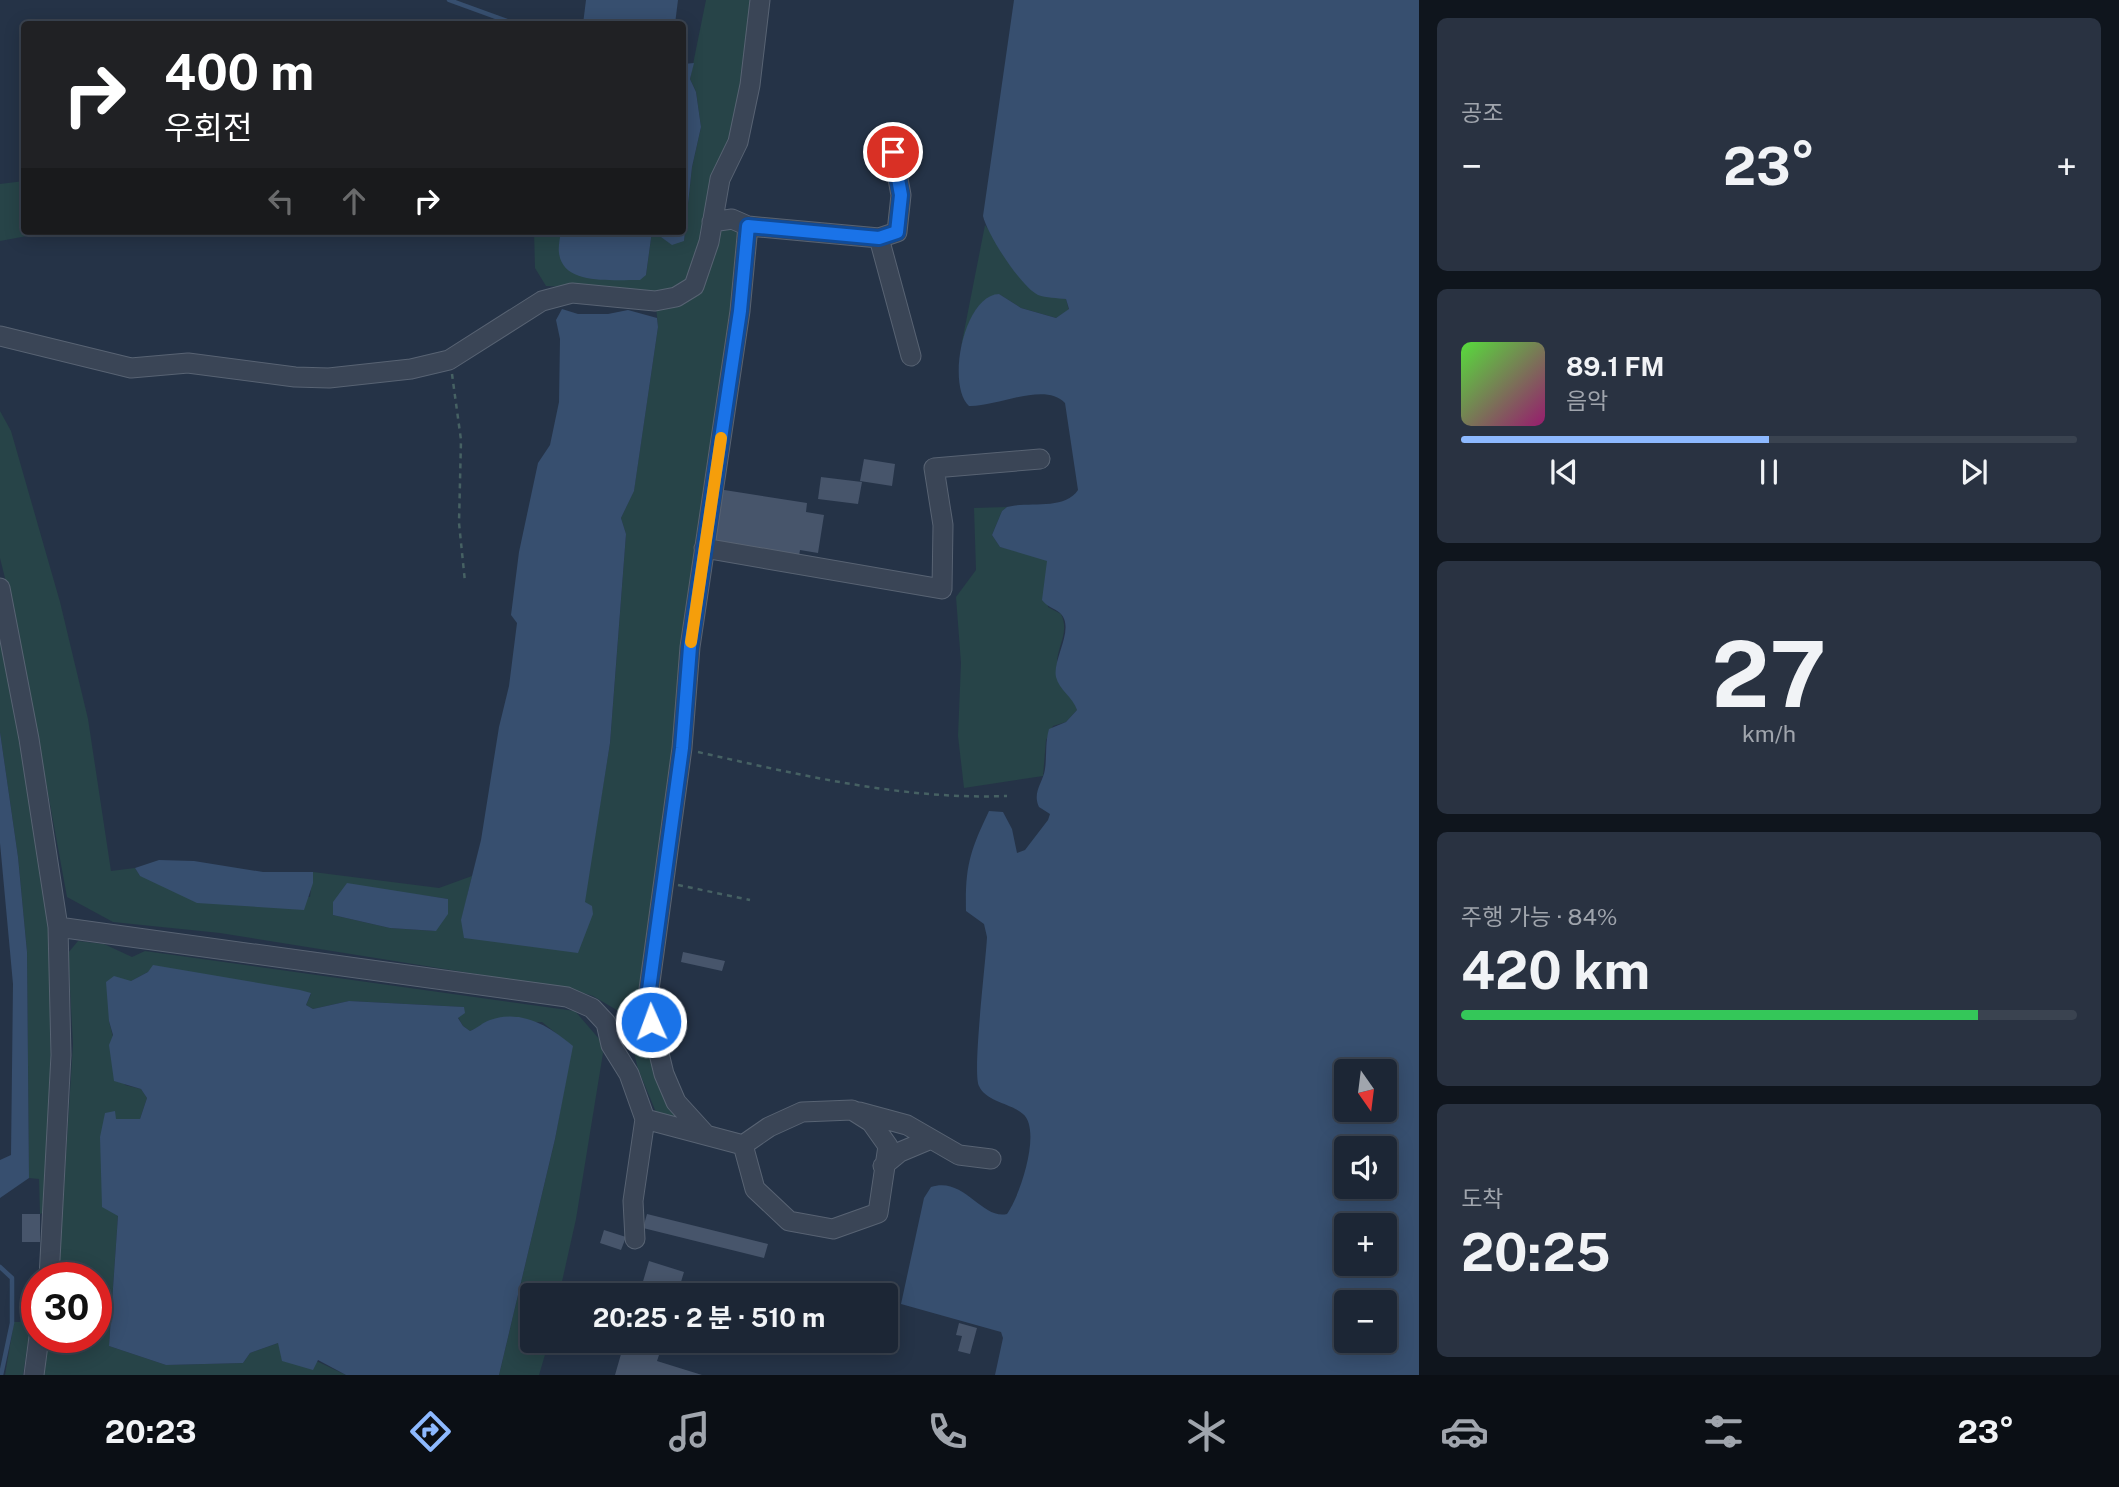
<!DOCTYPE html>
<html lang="ko">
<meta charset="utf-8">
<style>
:root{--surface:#1c2635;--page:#293241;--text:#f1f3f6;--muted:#a0a5ad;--line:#3a4350;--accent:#8db9ff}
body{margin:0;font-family:"Public Sans","Noto Sans KR",sans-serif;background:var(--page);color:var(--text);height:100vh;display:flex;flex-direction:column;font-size:26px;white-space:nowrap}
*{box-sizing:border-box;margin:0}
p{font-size:23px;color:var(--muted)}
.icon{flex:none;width:38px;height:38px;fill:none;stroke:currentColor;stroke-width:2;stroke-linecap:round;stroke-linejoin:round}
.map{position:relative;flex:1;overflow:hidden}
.sheet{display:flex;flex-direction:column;gap:18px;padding:18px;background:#0f151d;width:700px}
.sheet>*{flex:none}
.banner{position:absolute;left:21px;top:21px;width:665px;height:214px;border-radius:7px;box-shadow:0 4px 18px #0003,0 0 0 2px var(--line);background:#202124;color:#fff;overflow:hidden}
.needle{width:46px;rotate:166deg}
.fabs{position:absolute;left:1334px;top:1059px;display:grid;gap:14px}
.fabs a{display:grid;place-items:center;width:63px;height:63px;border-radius:7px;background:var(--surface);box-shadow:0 4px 18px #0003,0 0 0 2px var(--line);font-size:35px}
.speed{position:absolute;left:21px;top:1262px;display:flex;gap:14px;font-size:35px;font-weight:700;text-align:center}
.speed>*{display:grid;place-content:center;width:91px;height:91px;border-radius:50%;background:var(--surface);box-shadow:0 4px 18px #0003,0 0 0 2px var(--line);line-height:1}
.speed .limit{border:10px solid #d22;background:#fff;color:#111}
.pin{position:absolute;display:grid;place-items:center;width:60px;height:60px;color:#fff;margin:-30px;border:4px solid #fff;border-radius:50%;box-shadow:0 2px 7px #0007}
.me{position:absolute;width:77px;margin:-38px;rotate:358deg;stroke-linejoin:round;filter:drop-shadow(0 0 5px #0008)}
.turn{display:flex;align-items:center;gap:24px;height:147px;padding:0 28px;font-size:32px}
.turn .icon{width:91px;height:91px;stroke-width:2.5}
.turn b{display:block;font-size:49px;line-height:60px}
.lanes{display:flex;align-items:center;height:66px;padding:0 28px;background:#0003;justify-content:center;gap:35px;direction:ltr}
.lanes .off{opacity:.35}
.big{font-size:52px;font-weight:700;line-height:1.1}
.sheet .card{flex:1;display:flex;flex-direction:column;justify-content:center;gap:10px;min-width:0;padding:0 24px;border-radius:10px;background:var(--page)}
.sheet .dial{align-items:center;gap:0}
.dial b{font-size:91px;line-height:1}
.song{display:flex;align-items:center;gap:21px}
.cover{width:84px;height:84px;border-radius:10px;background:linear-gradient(135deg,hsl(110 70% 55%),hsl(320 70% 35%))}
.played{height:7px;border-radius:4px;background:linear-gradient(90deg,var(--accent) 50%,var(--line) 50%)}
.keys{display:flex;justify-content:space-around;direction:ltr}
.heat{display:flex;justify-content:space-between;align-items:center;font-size:38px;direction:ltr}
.charge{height:10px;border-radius:5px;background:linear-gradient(90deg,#34c759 84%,var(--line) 0)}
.trip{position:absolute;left:520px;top:1283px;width:378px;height:70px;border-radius:7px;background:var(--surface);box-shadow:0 4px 18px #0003,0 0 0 2px var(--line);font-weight:700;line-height:70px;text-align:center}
.tab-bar{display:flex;height:112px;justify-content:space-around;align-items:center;background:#0b0f15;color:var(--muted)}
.tab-bar .icon{width:49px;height:49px}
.tab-bar .active{color:var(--accent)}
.tab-bar b{font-size:32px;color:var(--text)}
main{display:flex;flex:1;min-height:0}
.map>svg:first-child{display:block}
.green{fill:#274448;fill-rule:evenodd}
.water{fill:#374f6f;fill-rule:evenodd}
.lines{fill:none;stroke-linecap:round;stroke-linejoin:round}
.stream{stroke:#374f6f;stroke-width:4.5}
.building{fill:#47556b}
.minor-casing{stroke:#586373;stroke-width:21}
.path{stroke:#466163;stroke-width:2.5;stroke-dasharray:5 5;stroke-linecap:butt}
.minor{stroke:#3a4556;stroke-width:19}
.route-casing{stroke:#114b97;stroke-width:18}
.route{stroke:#1a73e8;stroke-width:12}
.slow{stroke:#f59e0b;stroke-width:12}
</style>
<main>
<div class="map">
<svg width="1419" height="1375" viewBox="0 0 1419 1375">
<rect width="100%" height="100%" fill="#253347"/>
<path class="green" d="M706 0H754L738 118 698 255 685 285 669 292 546 286 535 268 534 231H561L559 253 646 275 652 231H662L661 237 684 241 692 167 701 127 696 92 690 79Z
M24 181V231H54L0 241V184Z
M985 225 1033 291 1066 299 1069 310 1056 318 1021 308 999 294C973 301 969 324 961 347Z
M730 227 738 229 737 278 703 489 680 710 642 992 692 1125 658 1117 638 1069 625 1015 593 996 570 989 220 933 113 922 67 897 19 635 0 558V411L11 431 60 602 88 719 111 871 135 868 140 876 310 897 313 872 439 888 472 876 467 897 584 902 610 743 626 534 621 518 634 490 658 327 656 306 688 301 718 230ZM421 895 448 899 435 931 390 928 333 915Z
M1007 507 1002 511 992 535 1000 547 1044 557 1047 561 1048 607 1061 614C1070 633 1057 645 1057 664 1056 687 1072 691 1077 710L1066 722 1053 726 1046 740 1043 776 964 788 958 736 961 663 956 597 976 570 974 508Z
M0 633 46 887 51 985 50 1210 40 1214 39 1179 29 1178 27 952 18 857 0 732Z
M78 941 104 944 132 957 145 951 575 1011 600 1040 603 1053 576 1219 559 1295H532V1340L549 1341 539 1375H499L555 1139 572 1046 542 1022 482 1026 470 1031 463 1026 458 1017 463 1007 349 1001 313 1009 306 1005 311 994 148 972 131 981 109 1021 125 1085 141 1089 147 1098 140 1119H116L118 1216 109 1346 166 1365 243 1363 250 1353 278 1343 346 1375H41L46 1337H96V1278L54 1277 63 1203 73 1044 68 953Z
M37 1283 23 1375H5L14 1322H20L27 1291Z"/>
<path class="water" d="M586 0H678L675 24H583Z
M1014 0H1419V1375H995L1003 1338 1001 1332 901 1304 924 1198 931 1187C964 1176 982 1220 1007 1214 1020 1196 1042 1130 1023 1114 1011 1103 986 1102 979 1086 972 1073 986 960 987 937L984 924 966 911C965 866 970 851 989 811L1003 812 1012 829 1017 853 1025 850 1048 820 1050 814 1039 807C1032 792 1043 783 1045 769 1047 755 1045 743 1049 729L1066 722 1077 710C1073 697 1059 690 1056 677 1052 659 1076 628 1060 613 1054 608 1047 607 1042 600L1047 561 1000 547 992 535 1002 511 1007 507C1028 501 1064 511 1078 490L1065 403C1045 381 997 407 969 406 946 385 964 295 999 294L1021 308 1056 318 1069 309 1066 299C1057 298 1046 298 1038 295 1021 287 987 234 983 216ZM1384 1071V1110H1346V1071ZM1384 1148V1186H1346V1148ZM1384 1225V1264H1346V1225ZM1384 1302V1340H1346V1302Z
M694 63 690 79 696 92 701 127 692 167 684 241 672 245 661 237 662 231H682L683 64Z
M561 231H652L646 275 640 280C615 279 563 287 559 253 558 247 560 238 561 231Z
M562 309 578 314H608L628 310 657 318 658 327 634 491 621 518 626 534 610 743 585 902 592 906 593 914 578 953 464 938 461 920 481 840 499 727 509 686 517 623 511 615 519 552 538 463 550 445 559 402 560 339 556 320Z
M0 732 18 857 27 952 29 1178 0 1198V1160L11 1155 13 984 0 843Z
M159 860 194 861 263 872H313V883L304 910 197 903 140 876 135 868Z
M347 883 448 899V914L436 931 390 928 333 915V902Z
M153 965 300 990 311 993 306 1005 313 1009 349 1001 464 1007 465 1013 458 1018 463 1026 470 1031C478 1028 483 1022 490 1020 522 1009 549 1026 573 1046L555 1139 499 1375H346L318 1360 313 1370 282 1361 278 1343 250 1353 243 1363 166 1365 109 1346 118 1216 102 1207 100 1137 105 1113 115 1111 116 1119H140L147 1098 141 1089 114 1081 109 1045 113 1035 109 1021 106 982 114 976 131 981 148 972Z"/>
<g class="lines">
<path class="stream" d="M449 0 515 24
M0 1267 12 1278V1323L1 1375"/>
</g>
<path class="building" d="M864 459 895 464 892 486 860 481Z
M821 477 862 482 858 504 818 499Z
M718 489 807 503 806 512 824 515 818 553 800 550 799 556 710 543Z
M683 952 725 961 722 971 681 962Z
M22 1214H40V1242H22Z
M647 1214 768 1244 764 1258 643 1228Z
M604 1230 626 1237 621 1250 600 1243Z
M649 1261 684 1272 677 1295H639Z
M959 1323 977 1328 970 1354 958 1351 962 1336 956 1335Z
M625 1340H664L657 1361 702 1375H615Z"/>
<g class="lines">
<g class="minor-casing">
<path id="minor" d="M712 222 732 219 748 226 879 238 911 356
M879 238 897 232 901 195 893 152
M0 336 131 368 188 363 295 377 329 378 411 369 449 360 542 301 572 293 655 301 676 297 694 286 709 242 720 179 738 142 750 85 760 0
M704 548 942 589 943 525 934 468 1040 459
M0 588 29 739 58 927 61 1055 49 1278
M58 927 567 997 592 1008 606 1023 611 1045 629 1074 645 1119 633 1201 635 1239
M859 1112 907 1125 959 1155 991 1159
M645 1119 743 1145 755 1189 789 1221 833 1229 878 1213 888 1146 871 1122 852 1110 802 1112 769 1127 743 1145
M706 1135 676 1102 664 1074 647 1004 682 748 690 647 740 311 748 226
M883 1166 900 1152 931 1139
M34 1375 39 1337"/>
</g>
<path class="path" d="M452 374 461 440 459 523 465 582
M698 752C800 775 903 800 1007 796
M678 885 750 900"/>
<use href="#minor" class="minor"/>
</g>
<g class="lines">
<g class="route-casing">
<path id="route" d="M651 1022 647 1004 682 748 690 647 740 311 748 226 879 238 897 232 901 195 893 152"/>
</g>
<use href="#route" class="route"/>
<path class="slow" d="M691 642 721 438"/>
</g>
</svg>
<div class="fabs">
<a><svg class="needle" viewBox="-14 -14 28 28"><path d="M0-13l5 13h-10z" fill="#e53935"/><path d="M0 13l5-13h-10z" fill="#a0a5ad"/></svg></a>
<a><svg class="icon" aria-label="sound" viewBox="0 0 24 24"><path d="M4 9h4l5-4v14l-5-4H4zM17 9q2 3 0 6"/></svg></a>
<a>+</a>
<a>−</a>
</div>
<div class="speed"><div class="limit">30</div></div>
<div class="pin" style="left:893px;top:152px;background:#d93025"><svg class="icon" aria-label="arrive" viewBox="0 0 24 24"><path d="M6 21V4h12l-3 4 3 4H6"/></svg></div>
<svg class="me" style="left:651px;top:1022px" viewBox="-20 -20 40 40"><circle r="17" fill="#1a73e8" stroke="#fff" stroke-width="3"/><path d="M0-11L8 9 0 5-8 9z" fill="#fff"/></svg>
<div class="trip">20:25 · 2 분 · 510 m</div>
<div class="banner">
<div class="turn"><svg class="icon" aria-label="right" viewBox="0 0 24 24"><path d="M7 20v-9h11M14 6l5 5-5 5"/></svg><div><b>400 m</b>우회전</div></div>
<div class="lanes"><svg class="icon off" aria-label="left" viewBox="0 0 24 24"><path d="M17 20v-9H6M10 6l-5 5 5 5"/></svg><svg class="icon off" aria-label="ahead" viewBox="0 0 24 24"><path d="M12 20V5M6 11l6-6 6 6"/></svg><svg class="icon" aria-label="right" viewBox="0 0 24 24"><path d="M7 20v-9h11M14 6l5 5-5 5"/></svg></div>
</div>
</div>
<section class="sheet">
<div class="card"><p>공조</p>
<div class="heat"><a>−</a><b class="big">23°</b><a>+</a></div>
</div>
<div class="card">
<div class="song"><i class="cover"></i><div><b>89.1 FM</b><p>음악</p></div></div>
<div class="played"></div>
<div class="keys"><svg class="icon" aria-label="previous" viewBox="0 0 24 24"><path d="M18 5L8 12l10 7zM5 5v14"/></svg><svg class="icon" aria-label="pause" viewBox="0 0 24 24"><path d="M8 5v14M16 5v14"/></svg><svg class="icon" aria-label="next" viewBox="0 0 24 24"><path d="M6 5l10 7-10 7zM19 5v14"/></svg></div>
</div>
<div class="card dial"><b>27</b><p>km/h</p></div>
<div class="card"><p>주행 가능 · 84%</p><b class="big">420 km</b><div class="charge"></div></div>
<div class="card"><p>도착</p><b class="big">20:25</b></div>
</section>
</main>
<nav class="tab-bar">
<b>20:23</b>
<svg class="icon active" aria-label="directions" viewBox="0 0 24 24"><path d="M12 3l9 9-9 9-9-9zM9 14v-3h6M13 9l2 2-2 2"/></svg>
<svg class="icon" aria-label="music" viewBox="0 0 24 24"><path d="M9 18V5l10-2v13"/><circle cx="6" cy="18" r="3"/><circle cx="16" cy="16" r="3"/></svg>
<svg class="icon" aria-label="phone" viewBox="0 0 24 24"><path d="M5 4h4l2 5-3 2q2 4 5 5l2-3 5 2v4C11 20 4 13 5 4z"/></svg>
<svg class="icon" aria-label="climate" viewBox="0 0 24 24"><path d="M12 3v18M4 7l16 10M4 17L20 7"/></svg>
<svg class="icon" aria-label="car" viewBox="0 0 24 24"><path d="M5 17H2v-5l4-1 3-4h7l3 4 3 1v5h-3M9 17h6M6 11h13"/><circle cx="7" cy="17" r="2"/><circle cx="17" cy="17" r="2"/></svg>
<svg class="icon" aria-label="filters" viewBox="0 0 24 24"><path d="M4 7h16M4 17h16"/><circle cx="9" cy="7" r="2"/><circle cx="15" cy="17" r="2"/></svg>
<b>23°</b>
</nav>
